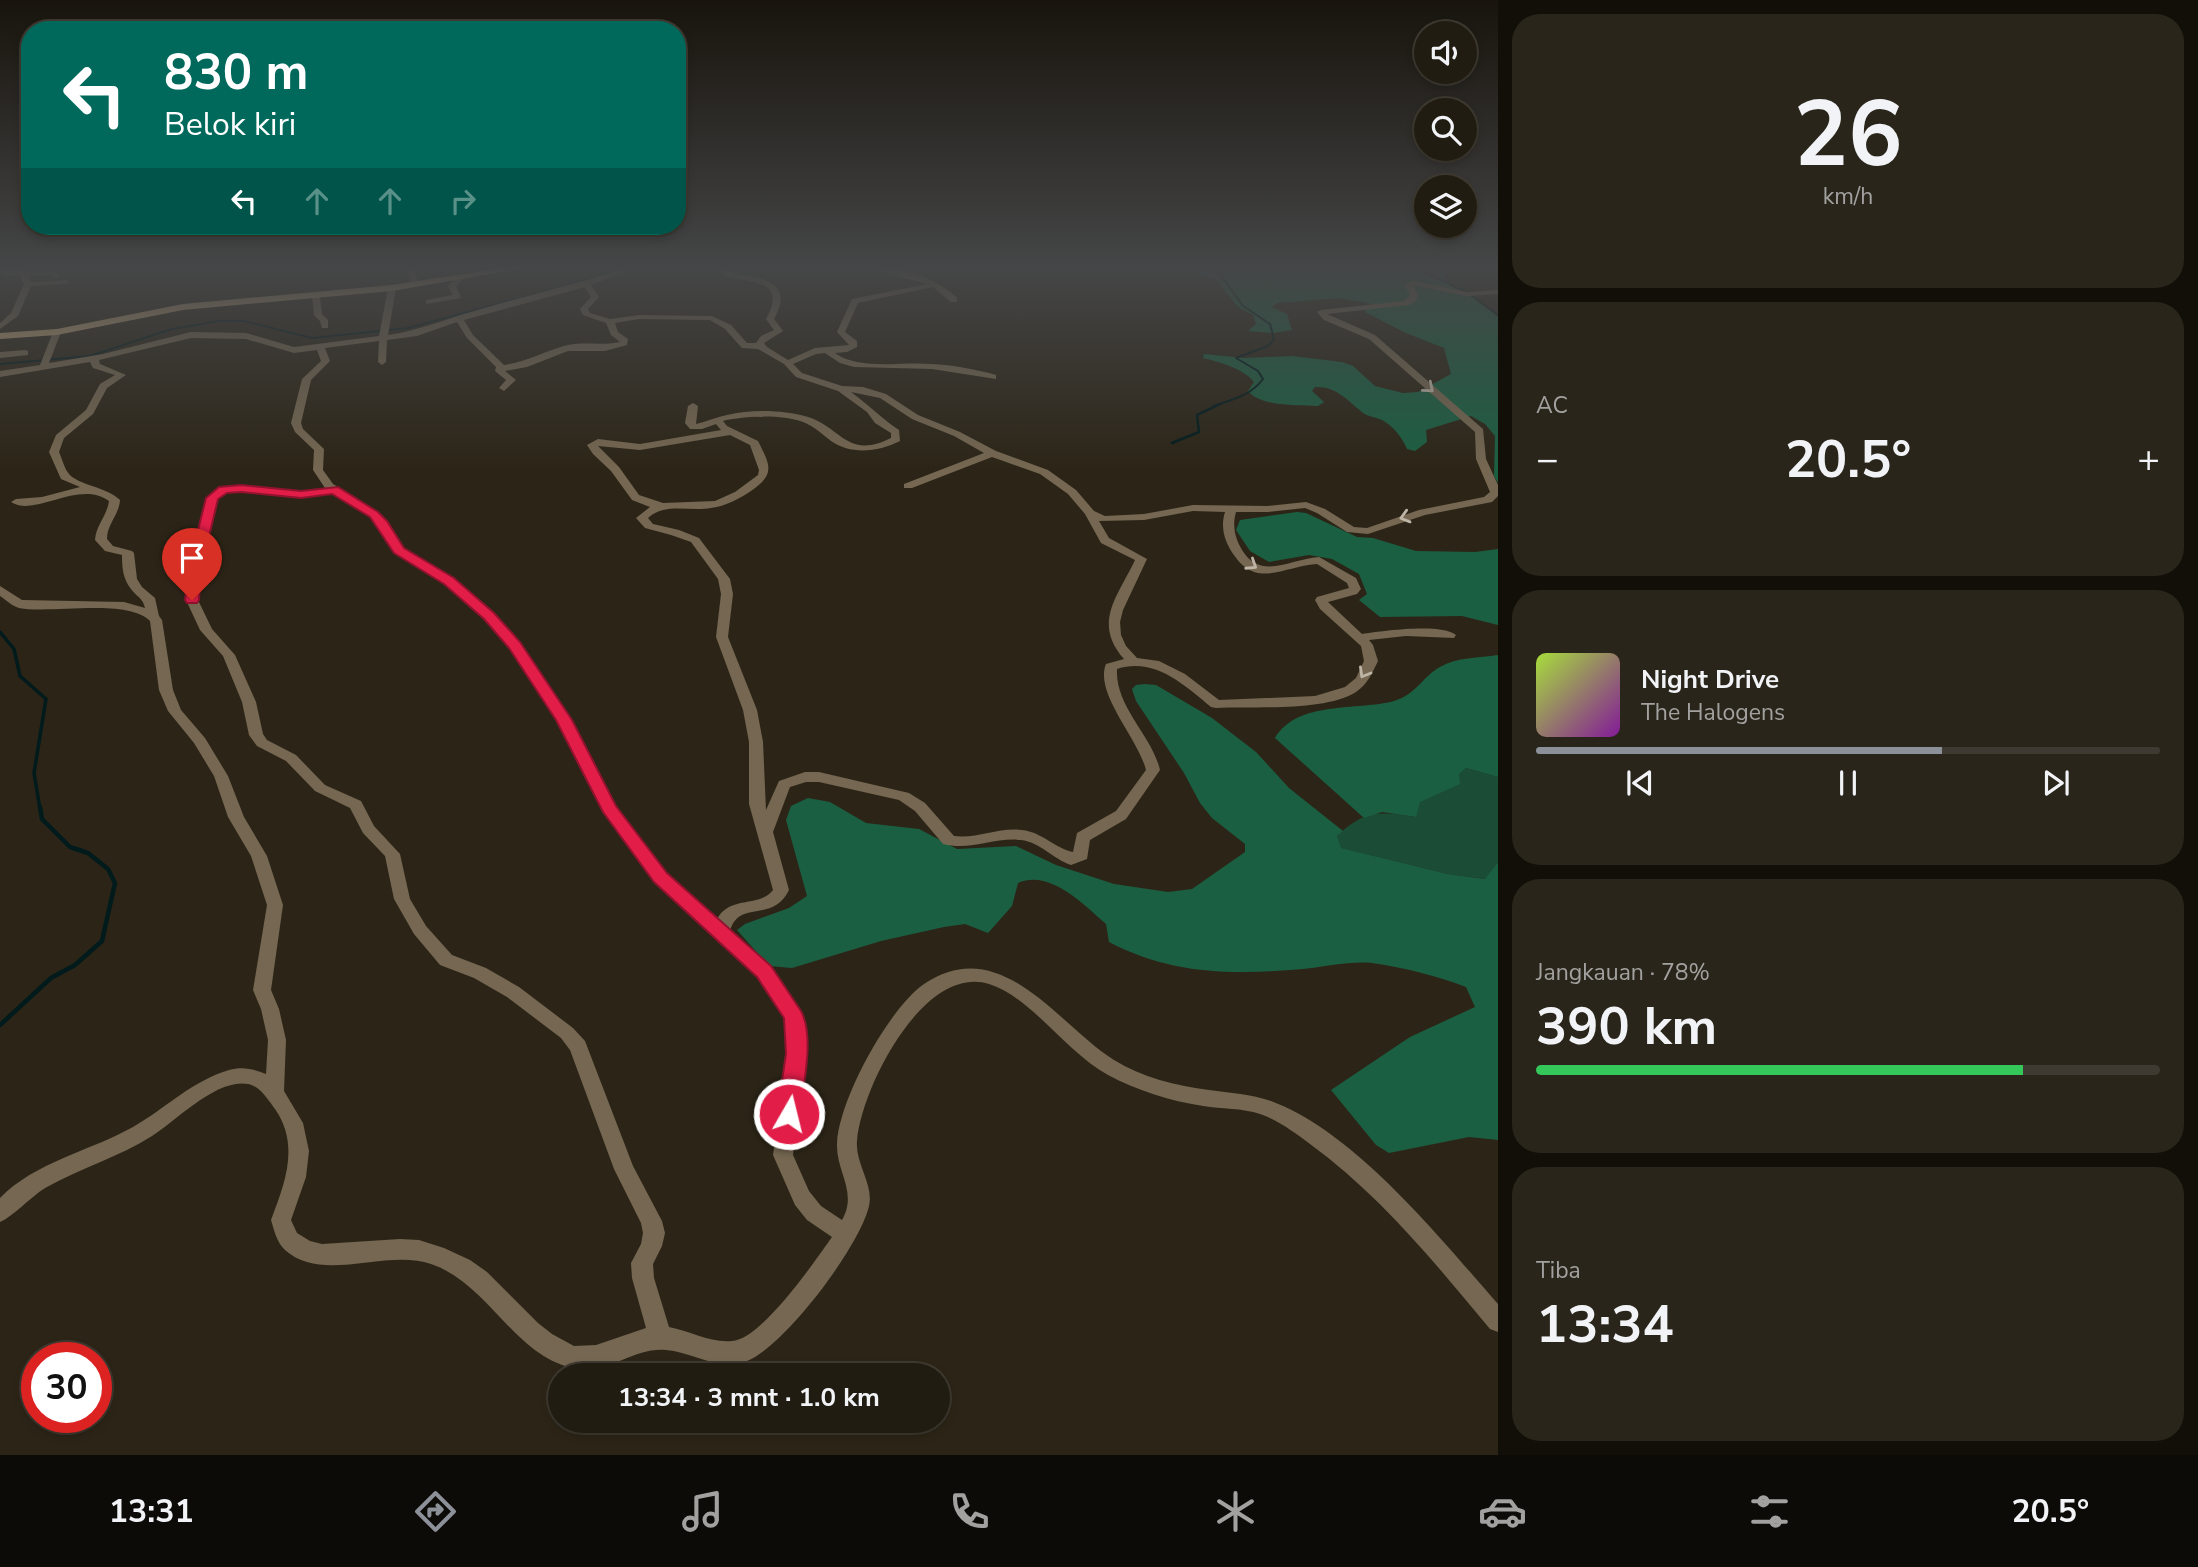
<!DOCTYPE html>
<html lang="id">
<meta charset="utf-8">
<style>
:root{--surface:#211c11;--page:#29251a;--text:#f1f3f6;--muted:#a2a19f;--line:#3e3a31;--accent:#8c9099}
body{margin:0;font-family:"Nunito Sans",sans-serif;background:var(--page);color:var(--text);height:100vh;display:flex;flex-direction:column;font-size:26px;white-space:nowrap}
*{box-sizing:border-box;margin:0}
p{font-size:23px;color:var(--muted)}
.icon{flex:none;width:38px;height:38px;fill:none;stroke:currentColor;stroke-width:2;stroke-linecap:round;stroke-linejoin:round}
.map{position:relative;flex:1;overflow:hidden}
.sheet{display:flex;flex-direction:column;gap:14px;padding:14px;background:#120f09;width:700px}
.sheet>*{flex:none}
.guide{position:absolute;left:21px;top:21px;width:665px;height:214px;border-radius:28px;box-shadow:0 4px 10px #0003,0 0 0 2px var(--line);background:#00695c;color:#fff;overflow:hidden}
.tools{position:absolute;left:1414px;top:21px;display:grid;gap:14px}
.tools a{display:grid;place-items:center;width:63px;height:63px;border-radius:50%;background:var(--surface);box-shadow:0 4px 10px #0003,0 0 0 2px var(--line);font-size:35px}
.speed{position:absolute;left:21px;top:1342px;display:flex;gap:14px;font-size:35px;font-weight:700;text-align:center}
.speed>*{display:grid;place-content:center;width:91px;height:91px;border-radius:50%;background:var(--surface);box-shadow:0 4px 10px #0003,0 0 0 2px var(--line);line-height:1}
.speed .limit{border:10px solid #d22;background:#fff;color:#111}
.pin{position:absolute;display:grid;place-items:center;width:60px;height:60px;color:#fff;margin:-72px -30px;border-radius:50% 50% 50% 0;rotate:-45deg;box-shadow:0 0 7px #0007}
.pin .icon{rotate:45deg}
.me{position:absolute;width:77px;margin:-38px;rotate:8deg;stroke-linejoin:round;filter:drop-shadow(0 0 5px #0008)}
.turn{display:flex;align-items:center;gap:24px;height:147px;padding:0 28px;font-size:32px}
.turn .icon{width:91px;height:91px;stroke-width:2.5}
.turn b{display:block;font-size:49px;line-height:60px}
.lanes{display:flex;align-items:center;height:66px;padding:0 28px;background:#0003;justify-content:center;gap:35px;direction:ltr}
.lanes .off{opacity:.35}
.big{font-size:52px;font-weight:700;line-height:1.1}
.sheet .card{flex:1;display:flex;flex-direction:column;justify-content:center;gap:10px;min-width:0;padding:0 24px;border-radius:28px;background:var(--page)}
.sheet .dial{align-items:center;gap:0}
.dial b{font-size:91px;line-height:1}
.song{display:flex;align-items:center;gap:21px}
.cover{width:84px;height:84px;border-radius:10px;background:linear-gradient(135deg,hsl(80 70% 55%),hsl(290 70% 35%))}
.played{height:7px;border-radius:4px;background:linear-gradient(90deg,var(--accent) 65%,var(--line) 65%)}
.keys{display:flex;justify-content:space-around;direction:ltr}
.heat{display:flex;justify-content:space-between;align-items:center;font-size:38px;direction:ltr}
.charge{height:10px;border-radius:5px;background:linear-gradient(90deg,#34c759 78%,var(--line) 0)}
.trip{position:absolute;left:548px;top:1363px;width:402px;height:70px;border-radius:35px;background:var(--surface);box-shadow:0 4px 10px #0003,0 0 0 2px var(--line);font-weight:700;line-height:70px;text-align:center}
.tabs{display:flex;height:112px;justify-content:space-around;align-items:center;background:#0d0b07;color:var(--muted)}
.tabs .icon{width:49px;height:49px}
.tabs .current{color:var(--accent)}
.tabs b{font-size:32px;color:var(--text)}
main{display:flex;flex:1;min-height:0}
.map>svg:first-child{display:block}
.green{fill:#1a4c36}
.forest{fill:#1b5f42}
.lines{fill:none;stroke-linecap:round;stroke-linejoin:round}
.stream-far3{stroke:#011b1c;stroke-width:2}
.stream-far2{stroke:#011b1c;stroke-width:2.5}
.stream-far1{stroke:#011b1c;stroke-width:3.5}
.stream{stroke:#011b1c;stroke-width:4.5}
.minor{fill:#756751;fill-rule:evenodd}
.major{fill:#c5a77a;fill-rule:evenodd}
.oneway{stroke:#beb5a6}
.route{fill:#e11d48;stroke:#92132f;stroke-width:2}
</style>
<main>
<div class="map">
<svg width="1498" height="1455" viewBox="0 0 1498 1455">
<rect width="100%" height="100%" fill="#2c2517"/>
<path class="green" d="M1466 768 1498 777V862L1486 879 1448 874 1340 848 1337 836C1364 810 1380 811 1415 817L1420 801Z"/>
<path class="forest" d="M1175 265H1425L1443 272 1448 284 1473 298 1498 317V483L1494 476 1495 436 1485 424 1471 416 1426 430 1427 442 1415 451 1407 449C1402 437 1394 427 1382 420 1376 417 1368 417 1362 412 1347 400 1336 386 1315 387L1312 391 1324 402 1318 406C1299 405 1261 407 1248 391L1254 382C1243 368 1219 362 1203 358L1204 354 1244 358 1292 356 1342 362 1353 366 1375 386 1403 393 1418 392 1451 374 1444 348 1406 333 1365 312V309L1378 305 1339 298 1278 303 1272 307 1287 314 1292 330 1273 333 1248 331 1256 324 1253 315 1238 307 1216 280Z
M1297 512 1306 513 1357 537 1373 538 1416 551 1475 552 1498 549V625L1462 616 1380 617 1359 600 1367 594 1359 574 1332 559 1309 555 1269 562 1250 551 1236 530 1240 520Z
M1498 655V777L1466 768 1459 774 1460 784 1420 802 1416 817 1382 812 1364 818 1275 738C1298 700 1357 711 1394 701 1417 694 1421 678 1440 667 1457 657 1479 658 1498 655Z
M1145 684 1156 685 1212 718 1256 752 1289 788 1343 831 1337 836 1341 848 1448 874 1485 879 1498 862V1140L1469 1137 1389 1153 1376 1145 1331 1090 1410 1037 1475 1007 1466 987C1438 976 1402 967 1372 963 1350 961 1324 967 1303 969 1233 975 1172 975 1109 942L1106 924C1084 905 1050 869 1018 883L1012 906 988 933 965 924 944 927 881 941 792 968 769 966 737 930 745 924 789 908 807 896 786 820 791 806 808 798 830 802 866 823 919 829 957 849 1016 846 1056 865 1114 884 1168 892 1192 889 1245 852V844L1212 818 1200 803 1184 773 1136 701 1132 689 1136 685Z"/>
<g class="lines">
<path class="stream-far3" d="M1204 265 1220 274 1243 306 1270 324 1274 339 1268 346 1236 358 1258 371 1263 379C1250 396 1234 399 1214 406
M1410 265 1467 292 1498 315
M0 364 90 356 172 329 219 321H244L312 338 408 328 586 280 626 265"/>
<path class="stream-far2" d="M1172 443 1199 432 1197 415 1220 404"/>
<path class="stream-far1" d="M0 632 14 649 20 676 46 699 34 773 40 809"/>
<path class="stream" d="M0 1025 51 978 75 965 102 941 115 883 108 869 88 853 70 847 42 819 40 807"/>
<path class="minor" d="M9 265H17L11 270 52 271 60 276 56 278 50 275 28 276 31 282 66 280 70 282 66 284 31 286 18 316 0 329V323L11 313 24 284 20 276 2 274V270Z
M405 265H413L419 287 412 285Z
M634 265H645L591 285 599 297 588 309 590 313 610 319 639 315 712 316 731 325 747 343H756L761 336 774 330 766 319C788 280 751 282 723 276L721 265H729L730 272C759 278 796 280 774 319L783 331 764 343 767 347 788 360 815 348 849 345 837 332 852 299 927 284 855 265C890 265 932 273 957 298V302H951L933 287 858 303 845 332 857 341V347L847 352 835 353C860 371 902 361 931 364 953 365 975 369 996 375V379L932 369 854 367 840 363 825 353 816 354 793 364 802 373 842 386 863 387 886 394 918 415 960 432 996 451 1048 470 1076 490 1094 511 1105 516 1144 514 1193 505 1268 506 1306 502 1325 509 1354 527 1367 528 1419 510 1484 497 1490 492 1476 459 1475 432 1369 339 1324 320 1317 312 1321 310 1404 301 1410 295 1404 284 1413 281 1467 292 1498 290V294L1467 296 1413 285 1418 295 1416 301 1409 305 1327 314 1375 335 1483 429 1486 459 1498 485V496L1492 502 1425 515 1368 534 1347 532 1317 513 1305 508 1268 512H1236C1232 526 1235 538 1242 550 1261 581 1290 559 1319 557L1356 578 1361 589 1357 594 1328 602 1362 634C1383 631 1441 623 1456 635L1454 638 1406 636 1369 640 1373 645 1378 661C1372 673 1368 684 1356 692 1324 712 1254 706 1216 708L1211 707C1184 685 1155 657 1117 669 1115 707 1152 735 1160 770L1126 819 1090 840 1087 859 1071 865C1053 859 1040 842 1021 840 994 837 971 851 943 844L915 811 899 800 819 782H806L790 787 773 832 789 890C772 924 739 899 730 931L770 967 803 1016 806 1054 793 1155 809 1191 821 1206 842 1220C858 1192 836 1172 837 1144 838 1101 889 1008 924 984 1001 932 1057 1024 1114 1060 1141 1077 1177 1086 1209 1090 1230 1093 1251 1094 1271 1101 1355 1132 1440 1238 1498 1304V1332L1490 1329C1435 1263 1380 1195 1310 1144 1295 1133 1278 1120 1260 1114 1242 1108 1222 1109 1203 1106 1170 1101 1136 1090 1108 1075 1067 1053 1031 997 989 984 923 964 861 1089 857 1141 855 1164 874 1184 869 1206 860 1246 785 1346 747 1361 719 1372 693 1352 666 1350 635 1347 608 1374 577 1369 514 1358 490 1284 431 1264 386 1248 323 1284 285 1250 277 1243 274 1230 271 1220 285 1183 300 1145 275 1109 268 1100 260 1086 248 1084 217 1078 177 1120 152 1136 119 1157 81 1168 47 1187 31 1196 14 1216 0 1222V1198C35 1162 90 1151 133 1127 166 1108 192 1081 229 1070 243 1066 253 1069 266 1074L268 1040 261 1009 253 990 267 905 251 856 228 817 214 776 194 743 168 711 159 690 150 621C127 598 51 614 19 608 12 606 6 600 0 596V586L22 600 124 602 145 608C143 598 137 597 131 589 123 579 122 568 122 555L105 551 95 540C96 525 107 516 109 501 78 479 35 518 11 502L16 499 42 497 80 487 61 479 49 452 56 435 86 410 100 384 115 375 93 368 90 362 0 377V371L40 365 53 332 57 329 61 332 49 363 103 354 191 332 246 333 294 347 379 336 388 288 392 286 396 288 388 335C417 331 443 320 471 312 526 295 580 284 634 265ZM585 287 591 297 580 309 583 315 606 323 611 335 620 342C601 346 581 341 564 346 543 352 526 362 504 365L473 335 464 320ZM639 319 710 320 725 329 742 348 758 349 784 364 796 377 838 391 867 412 875 423 891 433V438C847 460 841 427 808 417 783 410 752 409 727 415 716 417 706 422 696 424L698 406 693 403 688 406 685 423 690 429H702L716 424 721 430 640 444 598 439 587 445 593 454 611 471 632 500 650 507 636 518 645 528 671 535 691 542 718 579 721 594 716 637 743 710 749 742V804L773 890C759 908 730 895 717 919L667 873 616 806 571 720 520 642 493 613 453 578 403 548 389 523 378 512 333 484 323 470 324 449 303 429 301 423 311 380 330 361 325 348 379 341 378 362 382 365 386 362 387 340 417 336 457 322 467 338 496 367 495 371 506 380 499 388 504 391 516 380 505 371 527 367 568 351H605L627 345 628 339 618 332 615 323ZM191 338 246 339 294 353 317 350 321 361 302 379 291 423 295 432 314 450 313 470 325 488C316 489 306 492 297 492 267 491 235 476 208 496L189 570 186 600 200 630 223 656 242 702 249 735 257 746 286 761 315 791 350 808 363 833 385 856 394 899 414 934 440 965 474 978 507 997 561 1038 570 1050 614 1169 641 1223 643 1233 641 1244 631 1263 632 1278 646 1328 596 1345 574 1346 552 1334 538 1323 487 1272 470 1260 444 1248 419 1240 400 1239 322 1244 310 1241 297 1233 291 1220 306 1177 309 1151 303 1123 284 1091 286 1040 279 1009 271 990 283 905 267 856 244 817 228 776 205 738 181 710 173 690 162 620 159 616 155 598 142 587 137 579 134 553 132 551 113 546 107 539C107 524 119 515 120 500 107 487 78 485 69 474 64 468 62 458 59 452L64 438 93 414 107 388 126 375 100 364 99 360ZM851 392 880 398 912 419 954 436 984 453 904 484V488H912L992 457 1040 474 1068 494 1085 514 1101 543 1135 560C1118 596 1092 623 1124 659L1106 664C1094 693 1138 738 1146 770L1116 811 1077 833 1073 852C1056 849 1042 832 1022 830 999 827 977 839 954 836L925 803 909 793 819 772H805L779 781 766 810 763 742 757 710 728 637 733 594 730 579 699 538 679 530 653 524 648 518C665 502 690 512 711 508 726 506 739 499 751 491 776 474 770 465 758 441L727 426 723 421 726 420C749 416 781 414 803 422 814 426 822 434 831 441 851 455 878 452 900 441L899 430C882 419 869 405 851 392ZM730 435 750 445 759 470 758 475 735 492 715 501 663 503 639 495 619 467 598 446 640 450ZM241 491 300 498 333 493 370 516 378 525 394 552 445 584 485 619 510 647 557 720 604 812 655 881 758 977 785 1017 788 1054 773 1155 795 1205 807 1220 832 1237C815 1261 761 1340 732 1341 710 1343 690 1331 669 1327L654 1278 653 1264 662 1246 665 1233 662 1221 633 1166 585 1041 573 1028 519 987 486 968 452 955 426 926 410 899 400 854 374 826 361 801 325 785 296 755 267 740 263 734 256 702 235 655 212 629 198 600 201 570 217 499 223 494ZM1193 511 1225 512C1221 525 1223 537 1230 549 1255 591 1279 567 1317 564L1347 583 1349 588 1317 597 1315 600 1320 609 1361 646 1364 661 1356 678 1345 687 1315 696 1219 700 1185 674 1159 661 1137 658 1126 646 1121 635 1120 622 1123 610 1147 559 1109 538 1099 521 1144 520Z
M796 265H804L807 268 800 270Z
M457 276 464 278 456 286 461 298 426 304V300L453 295 448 286Z
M316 295 320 297 322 314 328 320V328H322L320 321 314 315 312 297Z
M25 350 28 351V355L0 358V352Z"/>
<path class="major" d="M521 265H542L392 291 183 310 57 335 0 339V333L57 329 183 304 392 285Z"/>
</g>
<defs><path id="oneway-chevron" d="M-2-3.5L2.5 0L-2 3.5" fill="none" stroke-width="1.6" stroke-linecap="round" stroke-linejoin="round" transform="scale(1.75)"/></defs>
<g class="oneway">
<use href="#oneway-chevron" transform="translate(1429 388) rotate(40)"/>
<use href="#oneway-chevron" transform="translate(1405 517) rotate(164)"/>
<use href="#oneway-chevron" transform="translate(1252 565) rotate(33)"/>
<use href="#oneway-chevron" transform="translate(1364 673) rotate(120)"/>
</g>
<linearGradient id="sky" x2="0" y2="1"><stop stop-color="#18140d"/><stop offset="0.57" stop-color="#454647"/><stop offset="1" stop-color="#454647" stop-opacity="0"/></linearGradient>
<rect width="1498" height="469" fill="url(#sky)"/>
<path class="route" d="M241 485 301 491 338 487 378 512 387 521 404 548 454 578 494 613 520 642 572 720 616 806 667 873 771 966 801 1011C815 1037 803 1085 800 1114L796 1121 789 1124 781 1121 777 1114 786 1054 784 1018 757 977 654 882 603 812 556 720 509 648 484 619 444 584 394 553 370 517 332 494 301 498 241 492 227 493 218 499 201 570 199 600 197 603H187L185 600 188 570 206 498 219 487Z"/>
</svg>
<div class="tools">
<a><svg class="icon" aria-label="sound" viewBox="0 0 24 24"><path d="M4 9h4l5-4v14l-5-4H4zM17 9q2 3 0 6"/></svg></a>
<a><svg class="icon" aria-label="search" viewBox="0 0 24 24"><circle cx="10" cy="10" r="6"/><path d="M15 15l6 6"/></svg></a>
<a><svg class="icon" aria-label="layers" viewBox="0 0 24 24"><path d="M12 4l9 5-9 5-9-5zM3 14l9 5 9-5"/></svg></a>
</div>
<div class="speed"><div class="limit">30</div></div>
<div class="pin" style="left:192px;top:600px;background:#d93025"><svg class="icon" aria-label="arrive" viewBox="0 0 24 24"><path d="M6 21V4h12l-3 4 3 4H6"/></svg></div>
<svg class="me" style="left:789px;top:1114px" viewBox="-20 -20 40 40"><circle r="17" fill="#e11d48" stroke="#fff" stroke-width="3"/><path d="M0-11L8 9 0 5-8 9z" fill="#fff"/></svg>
<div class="trip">13:34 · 3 mnt · 1.0 km</div>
<div class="guide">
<div class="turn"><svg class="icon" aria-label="left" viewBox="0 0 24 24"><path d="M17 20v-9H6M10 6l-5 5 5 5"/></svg><div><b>830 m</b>Belok kiri</div></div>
<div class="lanes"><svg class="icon" aria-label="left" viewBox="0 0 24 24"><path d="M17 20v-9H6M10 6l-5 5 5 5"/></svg><svg class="icon off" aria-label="ahead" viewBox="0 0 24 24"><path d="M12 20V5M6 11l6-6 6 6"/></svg><svg class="icon off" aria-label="ahead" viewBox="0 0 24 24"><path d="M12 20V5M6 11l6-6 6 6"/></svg><svg class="icon off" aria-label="right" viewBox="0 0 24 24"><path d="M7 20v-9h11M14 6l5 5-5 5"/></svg></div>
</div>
</div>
<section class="sheet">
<div class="card dial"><b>26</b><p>km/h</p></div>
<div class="card"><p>AC</p>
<div class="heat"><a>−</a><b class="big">20.5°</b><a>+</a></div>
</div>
<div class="card">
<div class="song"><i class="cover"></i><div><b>Night Drive</b><p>The Halogens</p></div></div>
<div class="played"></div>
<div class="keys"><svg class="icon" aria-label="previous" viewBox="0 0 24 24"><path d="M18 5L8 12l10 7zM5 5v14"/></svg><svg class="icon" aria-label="pause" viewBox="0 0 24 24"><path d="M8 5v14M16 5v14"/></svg><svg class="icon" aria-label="next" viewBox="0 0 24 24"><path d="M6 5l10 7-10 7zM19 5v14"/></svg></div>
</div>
<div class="card"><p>Jangkauan · 78%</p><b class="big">390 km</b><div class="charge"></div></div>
<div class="card"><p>Tiba</p><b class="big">13:34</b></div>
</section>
</main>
<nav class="tabs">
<b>13:31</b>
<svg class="icon current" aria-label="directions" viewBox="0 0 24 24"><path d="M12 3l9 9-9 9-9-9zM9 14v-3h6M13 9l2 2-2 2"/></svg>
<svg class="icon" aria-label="music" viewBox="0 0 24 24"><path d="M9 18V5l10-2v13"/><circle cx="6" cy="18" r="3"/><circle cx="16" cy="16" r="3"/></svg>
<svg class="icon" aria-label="phone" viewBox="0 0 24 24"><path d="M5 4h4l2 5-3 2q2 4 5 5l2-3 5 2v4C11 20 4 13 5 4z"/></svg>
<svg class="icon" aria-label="climate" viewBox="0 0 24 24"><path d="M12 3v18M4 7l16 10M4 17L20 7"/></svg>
<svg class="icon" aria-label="car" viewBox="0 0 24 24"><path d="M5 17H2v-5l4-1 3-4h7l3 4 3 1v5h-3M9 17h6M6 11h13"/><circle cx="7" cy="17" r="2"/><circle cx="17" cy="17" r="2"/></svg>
<svg class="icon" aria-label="filters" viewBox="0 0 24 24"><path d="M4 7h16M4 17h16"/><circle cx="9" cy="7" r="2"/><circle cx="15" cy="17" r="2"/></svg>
<b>20.5°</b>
</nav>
